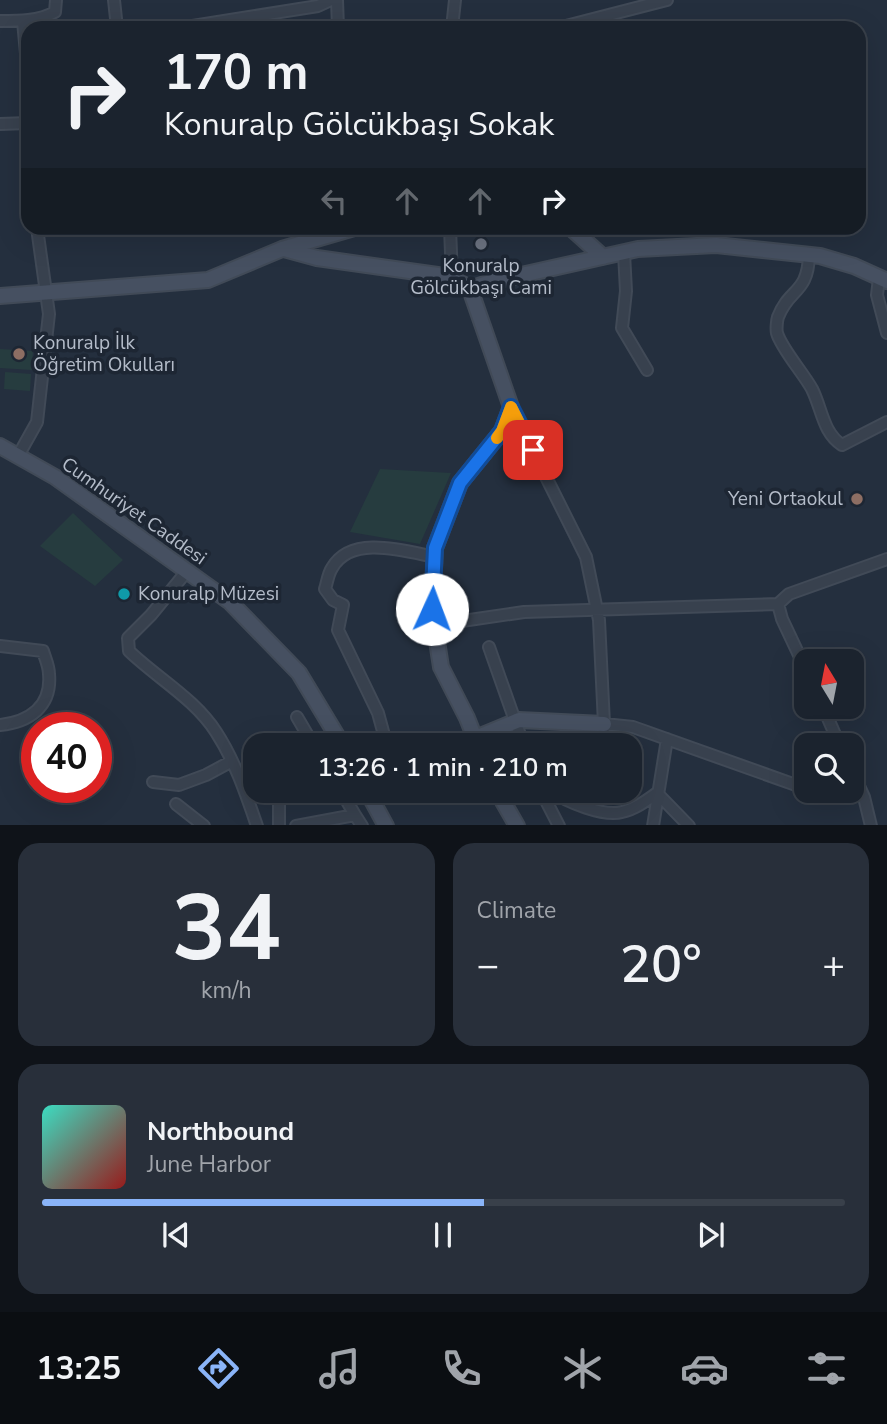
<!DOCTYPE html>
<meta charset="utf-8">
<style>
:root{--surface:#1b232e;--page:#282f3a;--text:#f1f3f6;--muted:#a0a4aa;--line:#39404a;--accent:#8ab4f8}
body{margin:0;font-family:"Nunito Sans",sans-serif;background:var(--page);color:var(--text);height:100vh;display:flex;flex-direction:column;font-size:26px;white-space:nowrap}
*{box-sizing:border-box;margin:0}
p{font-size:23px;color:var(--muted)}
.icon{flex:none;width:38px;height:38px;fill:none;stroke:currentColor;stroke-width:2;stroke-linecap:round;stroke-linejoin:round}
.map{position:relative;height:825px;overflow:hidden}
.side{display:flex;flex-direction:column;gap:18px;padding:18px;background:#0f1319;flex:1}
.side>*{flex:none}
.banner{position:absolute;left:21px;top:21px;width:845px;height:214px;border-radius:21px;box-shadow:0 7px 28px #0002,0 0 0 2px var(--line);background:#1b232e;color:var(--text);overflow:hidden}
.needle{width:46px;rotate:350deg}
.tools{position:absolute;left:794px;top:649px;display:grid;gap:14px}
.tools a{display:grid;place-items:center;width:70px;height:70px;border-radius:14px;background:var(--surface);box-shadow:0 7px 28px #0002,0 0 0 2px var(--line);font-size:35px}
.speed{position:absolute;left:21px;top:712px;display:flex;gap:14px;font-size:35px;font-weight:700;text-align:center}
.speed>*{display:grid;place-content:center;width:91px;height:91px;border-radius:50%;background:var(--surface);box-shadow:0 7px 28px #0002,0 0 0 2px var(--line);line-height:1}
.speed .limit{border:10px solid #d22;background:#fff;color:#111}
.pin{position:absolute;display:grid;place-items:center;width:60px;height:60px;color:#fff;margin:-30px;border-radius:14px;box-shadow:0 4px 10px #0006}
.me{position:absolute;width:77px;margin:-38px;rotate:2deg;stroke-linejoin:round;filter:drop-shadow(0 0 5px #0008)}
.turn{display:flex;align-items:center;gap:24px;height:147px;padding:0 28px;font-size:32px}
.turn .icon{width:91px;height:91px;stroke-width:2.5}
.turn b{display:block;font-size:49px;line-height:60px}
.lanes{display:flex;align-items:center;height:66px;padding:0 28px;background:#0003;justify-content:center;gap:35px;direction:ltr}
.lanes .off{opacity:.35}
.big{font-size:52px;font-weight:600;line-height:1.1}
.side .widget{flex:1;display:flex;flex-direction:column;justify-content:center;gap:10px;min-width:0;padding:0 24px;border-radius:21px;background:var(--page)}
.side .dial{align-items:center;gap:0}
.dial b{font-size:91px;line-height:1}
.song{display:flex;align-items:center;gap:21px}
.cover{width:84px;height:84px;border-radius:10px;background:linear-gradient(135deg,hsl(170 70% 55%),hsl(0 70% 35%))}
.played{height:7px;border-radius:4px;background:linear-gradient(90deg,var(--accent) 55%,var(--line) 55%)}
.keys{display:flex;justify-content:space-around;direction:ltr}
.heat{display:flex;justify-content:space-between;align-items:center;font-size:38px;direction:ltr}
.side .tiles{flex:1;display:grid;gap:18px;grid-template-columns:1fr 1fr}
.widget:last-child{grid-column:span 2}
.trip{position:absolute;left:243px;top:733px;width:399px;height:70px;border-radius:21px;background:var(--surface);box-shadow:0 7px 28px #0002,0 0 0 2px var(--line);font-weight:600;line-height:70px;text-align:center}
.tabs{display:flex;height:112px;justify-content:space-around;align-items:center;background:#0b0e12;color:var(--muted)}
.tabs .icon{width:49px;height:49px}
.tabs .on{color:var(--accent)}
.tabs b{font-size:32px;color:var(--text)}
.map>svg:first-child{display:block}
.green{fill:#263c3f}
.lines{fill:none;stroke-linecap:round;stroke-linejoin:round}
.street-casing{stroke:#414a57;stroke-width:14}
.secondary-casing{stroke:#414a57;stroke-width:18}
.street{stroke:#38414e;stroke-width:10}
.secondary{stroke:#465061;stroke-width:14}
.route-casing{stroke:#114b97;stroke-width:18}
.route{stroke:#1a73e8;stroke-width:12}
.slow{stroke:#f59e0b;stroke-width:12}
.worship-dot{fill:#6b7280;stroke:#1d2633;stroke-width:2.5}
.education-dot{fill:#8d6e63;stroke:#1d2633;stroke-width:2.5}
.culture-dot{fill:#0f9aa8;stroke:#1d2633;stroke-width:2.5}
.labels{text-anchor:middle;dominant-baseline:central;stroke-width:7;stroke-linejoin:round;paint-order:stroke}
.poi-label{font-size:19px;fill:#b4bcc9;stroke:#1d2633;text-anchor:start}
.street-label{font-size:19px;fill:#b4bcc9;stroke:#1d2633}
</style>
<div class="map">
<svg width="887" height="826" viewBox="0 0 887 826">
<rect width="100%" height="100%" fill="#242f3e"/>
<path class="green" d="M0 349 33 351 32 370 0 368Z
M5 372 31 374 30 391 4 389Z
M380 469 451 473 420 544 350 532Z
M73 513 123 560 95 586 40 546Z"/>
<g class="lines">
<g class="street-casing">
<path id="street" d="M114 0 117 28
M337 0 338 28
M0 21C18 21 39 21 55 12L56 0
M23 21 28 75
M180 28 318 6 331 0
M452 28 455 0
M558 28 667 0
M0 124 28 123
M450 228 452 277
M624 253 626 291 622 328 647 370
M809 255C808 294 789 288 778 317 777 320 776 329 777 333 781 348 804 374 812 389 822 409 823 433 842 445L887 422
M879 278 877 295 887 333
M511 407 586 557 599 620 604 724 603 746
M18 456 37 422 49 314 37 228
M187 571 151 615 128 638 129 651C157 678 195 699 216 732 235 761 246 794 257 826
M435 625 524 612 778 604
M0 646 43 651C45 658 49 666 49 674 52 707 29 722 0 725
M489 647 524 746
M807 672 782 619 778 604 789 594 887 559
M823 707 840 746
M297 717 314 746
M604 724 633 727 807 789
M387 746 378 713 338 630 343 605 333 600 325 589C327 583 328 574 332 568 351 534 405 551 435 557
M852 771 864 797 871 826
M153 782 179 785 206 775 232 761
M341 791 355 815
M541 791 559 826
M552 791C566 802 604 817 622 812 635 809 646 801 657 793L689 826
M176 804 204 826
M279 826V791
M296 826 355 815 362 826
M653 826 667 739"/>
</g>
<g class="secondary-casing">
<path id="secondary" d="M571 228 603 257
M284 249 317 258 452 277 470 289
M470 289 511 407 502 431 460 483 435 548 432 609 441 667 467 718 478 746
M470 289 490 282 638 249 716 245 820 256 854 266 887 281
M0 296 208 280 282 249 354 228
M0 446 55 477 230 602 299 673 343 746
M456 746 519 720 604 724
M367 791 386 826
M497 791 517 826"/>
</g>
<use href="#street" class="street"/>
<use href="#secondary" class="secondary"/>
</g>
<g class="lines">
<g class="route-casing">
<path id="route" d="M432 609 435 548 460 483 502 431 511 407 533 450"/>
</g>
<use href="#route" class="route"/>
<path class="slow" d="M497 438 502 431 511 407 520 425"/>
</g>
<circle class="worship-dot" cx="481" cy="244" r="7"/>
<g class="education-dot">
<circle cx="19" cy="354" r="7"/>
<circle cx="857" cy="499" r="7"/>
</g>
<circle class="culture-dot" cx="124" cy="594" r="7"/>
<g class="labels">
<g class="poi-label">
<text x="481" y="266" text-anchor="middle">Konuralp<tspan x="481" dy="22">Gölcükbaşı Cami</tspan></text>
<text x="33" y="343">Konuralp İlk<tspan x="33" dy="22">Öğretim Okulları</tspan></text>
<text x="843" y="499" text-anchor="end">Yeni Ortaokul</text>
<text x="138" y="594">Konuralp Müzesi</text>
</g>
<g class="street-label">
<text transform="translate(134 511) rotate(35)">Cumhuriyet Caddesi</text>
</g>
</g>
</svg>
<div class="tools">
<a><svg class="needle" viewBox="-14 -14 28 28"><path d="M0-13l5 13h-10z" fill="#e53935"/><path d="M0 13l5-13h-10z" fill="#a0a4aa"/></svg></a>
<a><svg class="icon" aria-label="search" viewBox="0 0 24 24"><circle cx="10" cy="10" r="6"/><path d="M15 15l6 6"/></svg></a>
</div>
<div class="speed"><div class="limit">40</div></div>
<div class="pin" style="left:533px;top:450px;background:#d93025"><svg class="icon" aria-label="arrive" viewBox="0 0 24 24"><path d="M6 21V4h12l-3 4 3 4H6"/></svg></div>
<svg class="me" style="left:432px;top:609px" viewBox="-20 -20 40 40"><circle r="19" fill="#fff"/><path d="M0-13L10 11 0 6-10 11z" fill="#1a73e8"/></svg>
<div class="trip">13:26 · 1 min · 210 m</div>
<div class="banner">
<div class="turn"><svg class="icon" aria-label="right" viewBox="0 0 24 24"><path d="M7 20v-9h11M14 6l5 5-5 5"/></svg><div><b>170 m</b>Konuralp Gölcükbaşı Sokak</div></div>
<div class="lanes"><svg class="icon off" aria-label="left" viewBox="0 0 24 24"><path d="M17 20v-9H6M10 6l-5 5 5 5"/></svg><svg class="icon off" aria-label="ahead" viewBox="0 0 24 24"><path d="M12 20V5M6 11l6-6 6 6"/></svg><svg class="icon off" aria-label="ahead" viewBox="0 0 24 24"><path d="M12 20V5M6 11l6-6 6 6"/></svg><svg class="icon" aria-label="right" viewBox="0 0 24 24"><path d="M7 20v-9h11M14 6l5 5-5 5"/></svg></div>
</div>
</div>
<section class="side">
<div class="tiles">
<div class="widget dial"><b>34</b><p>km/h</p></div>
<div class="widget"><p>Climate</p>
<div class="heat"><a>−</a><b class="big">20°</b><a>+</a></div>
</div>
<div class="widget">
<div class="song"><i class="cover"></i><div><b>Northbound</b><p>June Harbor</p></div></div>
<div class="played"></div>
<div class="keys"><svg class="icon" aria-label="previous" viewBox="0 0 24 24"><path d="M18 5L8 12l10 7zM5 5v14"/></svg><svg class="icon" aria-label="pause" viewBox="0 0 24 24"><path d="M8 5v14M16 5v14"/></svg><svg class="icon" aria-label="next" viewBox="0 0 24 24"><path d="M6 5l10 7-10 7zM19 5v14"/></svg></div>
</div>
</div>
</section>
<nav class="tabs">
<b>13:25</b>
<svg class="icon on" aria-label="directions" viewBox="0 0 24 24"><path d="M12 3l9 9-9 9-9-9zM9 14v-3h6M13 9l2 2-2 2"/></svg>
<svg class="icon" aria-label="music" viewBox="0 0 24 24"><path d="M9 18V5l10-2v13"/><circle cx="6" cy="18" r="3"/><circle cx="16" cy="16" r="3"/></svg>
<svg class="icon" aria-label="phone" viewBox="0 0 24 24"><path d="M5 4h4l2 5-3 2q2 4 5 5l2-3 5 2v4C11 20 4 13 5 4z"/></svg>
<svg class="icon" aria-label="climate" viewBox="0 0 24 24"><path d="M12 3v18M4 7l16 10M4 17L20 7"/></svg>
<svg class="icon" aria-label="car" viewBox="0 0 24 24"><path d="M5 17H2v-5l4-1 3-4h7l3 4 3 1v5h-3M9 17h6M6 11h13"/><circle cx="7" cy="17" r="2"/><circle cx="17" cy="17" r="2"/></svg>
<svg class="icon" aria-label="filters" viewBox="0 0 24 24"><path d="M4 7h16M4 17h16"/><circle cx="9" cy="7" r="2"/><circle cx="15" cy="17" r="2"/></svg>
</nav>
